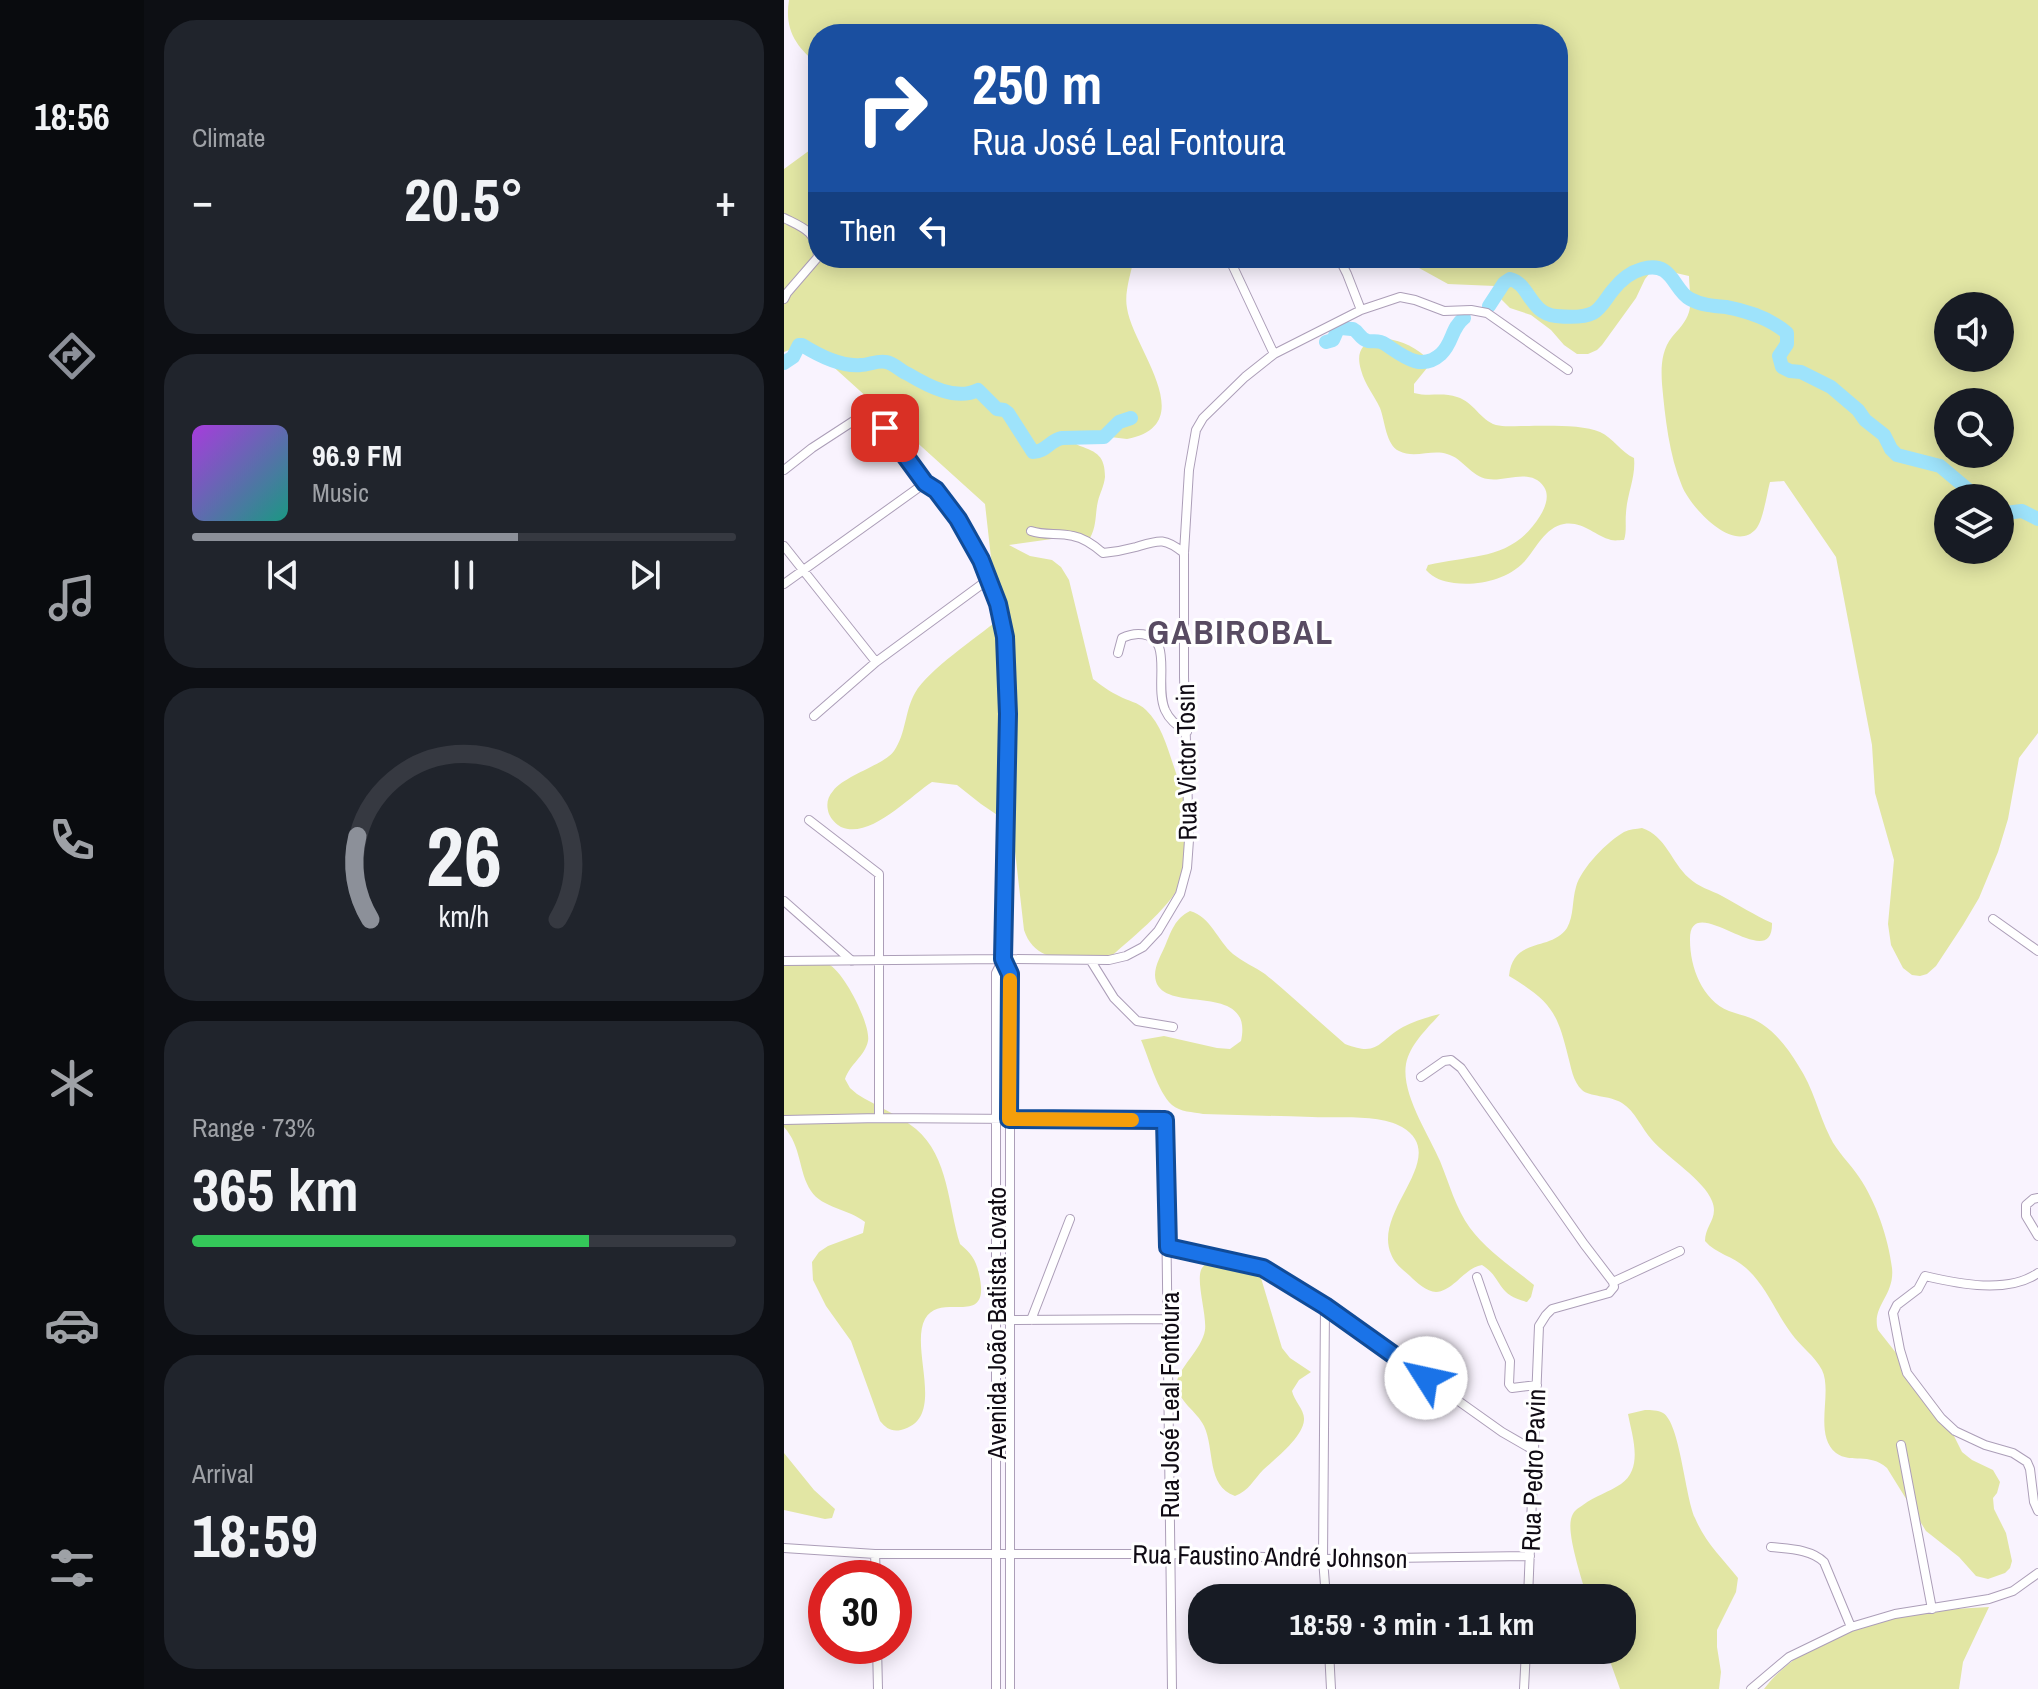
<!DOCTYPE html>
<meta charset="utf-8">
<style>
:root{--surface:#171b24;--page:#20242c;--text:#f1f3f6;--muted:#9ea1a6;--line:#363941;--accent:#8c9099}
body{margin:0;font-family:"Archivo Narrow",sans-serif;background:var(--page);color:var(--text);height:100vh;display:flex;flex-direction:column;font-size:30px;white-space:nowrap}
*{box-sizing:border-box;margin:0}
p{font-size:26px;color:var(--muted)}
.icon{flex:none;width:44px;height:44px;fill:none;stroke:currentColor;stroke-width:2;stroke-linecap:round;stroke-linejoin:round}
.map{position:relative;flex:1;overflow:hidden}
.details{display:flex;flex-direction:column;gap:20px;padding:20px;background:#0d0f14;width:640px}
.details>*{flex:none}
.banner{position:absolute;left:24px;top:24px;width:760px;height:244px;border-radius:32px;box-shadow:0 4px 20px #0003;background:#1a4fa0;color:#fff;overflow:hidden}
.controls{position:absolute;left:1150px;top:292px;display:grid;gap:16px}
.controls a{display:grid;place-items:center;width:80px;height:80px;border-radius:50%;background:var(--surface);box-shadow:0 4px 20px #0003;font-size:40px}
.speed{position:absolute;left:24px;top:1560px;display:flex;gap:16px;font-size:40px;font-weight:700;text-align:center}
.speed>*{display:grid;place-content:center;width:104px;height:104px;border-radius:50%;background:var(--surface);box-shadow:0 4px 20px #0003;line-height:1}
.speed .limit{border:12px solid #d22;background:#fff;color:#111}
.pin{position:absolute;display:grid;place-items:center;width:68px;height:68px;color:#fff;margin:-34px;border-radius:16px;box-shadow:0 4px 12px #0006}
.me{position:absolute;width:88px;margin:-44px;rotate:305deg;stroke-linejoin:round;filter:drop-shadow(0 0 6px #0008)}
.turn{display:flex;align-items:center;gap:28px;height:168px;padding:0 32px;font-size:36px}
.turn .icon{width:104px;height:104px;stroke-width:2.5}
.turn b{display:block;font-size:56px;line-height:68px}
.then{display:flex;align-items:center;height:76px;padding:0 32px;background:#0003;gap:16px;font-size:30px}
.big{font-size:60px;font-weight:800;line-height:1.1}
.details .card{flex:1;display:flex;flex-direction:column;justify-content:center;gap:12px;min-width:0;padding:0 28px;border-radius:32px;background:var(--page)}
.details .dial{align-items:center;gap:0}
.dial svg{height:208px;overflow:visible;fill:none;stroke:var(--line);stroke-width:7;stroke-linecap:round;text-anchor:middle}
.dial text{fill:var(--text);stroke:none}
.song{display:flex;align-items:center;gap:24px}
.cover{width:96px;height:96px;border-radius:12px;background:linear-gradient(135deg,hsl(280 70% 55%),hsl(170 70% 35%))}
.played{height:8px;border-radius:4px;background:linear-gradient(90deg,var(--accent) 60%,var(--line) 60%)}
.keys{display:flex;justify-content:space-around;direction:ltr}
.heat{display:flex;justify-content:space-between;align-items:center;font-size:44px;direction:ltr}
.charge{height:12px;border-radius:6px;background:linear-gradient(90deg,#34c759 73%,var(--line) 0)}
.trip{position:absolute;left:404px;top:1584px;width:448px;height:80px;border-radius:32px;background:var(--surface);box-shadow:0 4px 20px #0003;font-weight:800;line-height:80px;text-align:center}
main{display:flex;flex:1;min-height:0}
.menu{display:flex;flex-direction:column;width:144px;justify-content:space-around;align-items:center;background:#090b0e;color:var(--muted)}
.menu .icon{width:56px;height:56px}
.menu .active{color:var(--accent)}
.menu b{font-size:36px;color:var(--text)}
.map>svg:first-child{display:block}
.green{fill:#e2e6a4;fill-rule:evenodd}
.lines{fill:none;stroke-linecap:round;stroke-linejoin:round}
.river{stroke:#9ee3fb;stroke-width:14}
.minor-casing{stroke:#ac9eb8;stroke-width:10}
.minor{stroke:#fff;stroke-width:8}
.route-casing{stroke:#114b97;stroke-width:20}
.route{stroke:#1a73e8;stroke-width:14}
.slow{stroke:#f59e0b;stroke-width:14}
.labels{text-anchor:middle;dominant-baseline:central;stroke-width:6;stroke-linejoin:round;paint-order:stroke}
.street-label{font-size:26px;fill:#100b14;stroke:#fff}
.district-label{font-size:34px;font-weight:bold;letter-spacing:2px;fill:#584b62;stroke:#fff}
</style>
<main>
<nav class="menu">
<b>18:56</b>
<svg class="icon active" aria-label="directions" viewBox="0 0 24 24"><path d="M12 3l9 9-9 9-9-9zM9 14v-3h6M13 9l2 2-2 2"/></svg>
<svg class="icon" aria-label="music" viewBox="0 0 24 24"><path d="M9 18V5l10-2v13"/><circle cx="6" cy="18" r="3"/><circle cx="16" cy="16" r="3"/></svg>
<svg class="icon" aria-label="phone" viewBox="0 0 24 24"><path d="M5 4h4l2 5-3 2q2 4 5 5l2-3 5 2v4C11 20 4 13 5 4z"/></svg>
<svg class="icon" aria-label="climate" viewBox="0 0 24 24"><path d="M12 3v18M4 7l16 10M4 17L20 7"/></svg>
<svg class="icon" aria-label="car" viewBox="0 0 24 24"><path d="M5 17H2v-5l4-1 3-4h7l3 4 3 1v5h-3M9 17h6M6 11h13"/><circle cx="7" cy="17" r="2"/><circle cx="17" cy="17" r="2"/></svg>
<svg class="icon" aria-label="filters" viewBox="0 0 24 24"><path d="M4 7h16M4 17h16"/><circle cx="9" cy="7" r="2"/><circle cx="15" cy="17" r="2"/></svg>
</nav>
<section class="details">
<div class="card"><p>Climate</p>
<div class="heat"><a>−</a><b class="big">20.5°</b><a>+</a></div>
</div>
<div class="card">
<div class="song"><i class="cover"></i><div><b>96.9 FM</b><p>Music</p></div></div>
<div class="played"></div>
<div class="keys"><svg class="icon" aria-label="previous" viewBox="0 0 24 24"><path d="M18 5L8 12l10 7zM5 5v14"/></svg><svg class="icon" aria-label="pause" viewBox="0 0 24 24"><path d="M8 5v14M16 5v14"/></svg><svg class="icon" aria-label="next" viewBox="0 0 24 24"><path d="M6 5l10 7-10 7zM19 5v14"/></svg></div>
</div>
<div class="card dial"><svg viewBox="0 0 100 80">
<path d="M14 69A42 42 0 1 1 86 69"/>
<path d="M14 69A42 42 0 0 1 9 37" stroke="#8c9099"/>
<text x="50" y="56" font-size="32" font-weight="700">26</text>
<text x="50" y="72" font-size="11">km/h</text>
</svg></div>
<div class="card"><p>Range · 73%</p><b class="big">365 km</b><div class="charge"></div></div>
<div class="card"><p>Arrival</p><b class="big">18:59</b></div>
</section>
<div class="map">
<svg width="1254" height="1689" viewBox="0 0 1254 1689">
<rect width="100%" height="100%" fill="#f9f3fe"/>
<path class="green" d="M5 0H1254V733L1235 758 1224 819 1214 852 1195 898 1179 925 1152 966 1143 974 1136 976 1128 975 1119 968 1107 945 1104 924 1110 860 1091 793 1088 745 1052 557 1000 481 986 482C983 493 979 521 972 529 949 555 906 506 898 486 885 455 881 417 878 384 877 368 877 351 888 337 894 330 902 322 905 312 908 302 905 286 905 276L870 268 861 279 852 298 818 345 813 350 804 354H793L780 345 767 330 747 315 726 308 716 298 711 286 664 284 617 258H774V34H34V65C13 47 0 31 5 0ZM1164 306H1216V358H1164ZM1164 402H1216V454H1164ZM1164 498H1216V550H1164Z
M34 141V258H350C347 273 340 293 343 308 349 349 418 424 343 439L276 431C281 436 289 443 296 446 313 452 321 456 321 477 320 486 316 493 314 501 311 513 313 526 306 538L294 539 282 537 225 545 246 556 268 560 277 567 285 580 309 679C317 685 326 692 335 696 344 701 354 702 362 710 378 725 384 750 391 770 403 806 411 847 396 884 385 909 344 941 324 959 292 958 252 967 240 930L228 825 197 804 173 785 148 782C126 796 86 840 57 827 52 824 47 819 45 814 42 805 43 798 49 791 61 775 100 765 110 751 122 734 121 710 131 693 144 670 192 638 214 620L201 504 23 343 0 352V169L26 150Z
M593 338C613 339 627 344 642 357L643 368 630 384V393C644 397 659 392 673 397 690 402 696 420 712 425 720 427 729 426 737 426 758 426 798 424 816 432 829 438 837 452 850 458 852 477 843 494 842 513 841 522 843 531 840 540 836 540 831 541 827 540 811 536 799 521 780 524 761 527 752 549 740 562 723 580 694 586 670 583 659 581 650 579 642 570L644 565C689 554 728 561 756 516 761 508 766 496 760 487 747 467 722 482 704 479 687 477 679 458 663 454 648 449 630 459 615 451 602 445 601 421 596 408 590 395 581 385 577 370 572 353 577 344 593 338Z
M858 828C882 836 887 862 905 878 914 887 927 890 938 896 955 905 970 915 988 923 989 977 905 887 906 940 906 967 918 1000 945 1011 956 1015 968 1017 978 1024 993 1034 1005 1050 1014 1065 1030 1089 1034 1113 1046 1137 1053 1152 1066 1163 1075 1177 1092 1202 1104 1237 1108 1268 1111 1296 1087 1306 1094 1330L1157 1410 1178 1452 1188 1460 1209 1470 1216 1482 1213 1493 1209 1498 1210 1509 1222 1533 1228 1561 1226 1568 1221 1573 1204 1579 1192 1576 1175 1557 1142 1531 1103 1468C1085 1452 1067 1464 1052 1453 1029 1434 1049 1393 1038 1370 1031 1356 1016 1346 1007 1333 991 1311 982 1286 962 1268 949 1256 932 1254 921 1241 921 1225 935 1218 928 1201 920 1180 884 1158 868 1140 858 1129 851 1111 838 1103 825 1095 805 1097 798 1090 789 1082 787 1067 784 1056 773 1010 765 1000 725 976 729 936 767 952 783 928 790 916 788 900 792 887 797 868 824 841 840 832 846 829 852 829 858 828Z
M406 911C427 917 433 940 449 954 459 962 471 967 481 974 508 996 534 1021 561 1044 595 1057 593 1042 619 1027 630 1021 644 1017 656 1014 643 1029 626 1044 622 1064 617 1094 645 1135 656 1161 665 1183 672 1209 686 1228 703 1251 728 1267 750 1285L747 1297 743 1302C711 1294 720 1279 698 1265 680 1268 670 1291 652 1292 643 1292 632 1282 626 1276 619 1270 610 1263 607 1254 588 1210 668 1157 618 1127 596 1114 554 1118 528 1117 492 1116 455 1115 419 1114 409 1112 396 1112 388 1105 373 1091 365 1058 357 1040L380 1036 433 1048 446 1049 457 1041C471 977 372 1019 371 975 371 965 377 955 381 946 387 932 391 918 406 911Z
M0 962C13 962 32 959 44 964 60 971 87 1025 84 1041 81 1056 66 1064 61 1079L66 1088 73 1094C92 1106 115 1115 132 1129 165 1157 164 1206 176 1244 187 1253 192 1260 195 1274 208 1331 157 1290 141 1319 125 1349 164 1419 117 1430 107 1432 102 1428 96 1421L67 1341 42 1306 29 1280 28 1262 35 1252 44 1246 79 1233 81 1222C65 1209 38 1208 27 1191 14 1171 18 1147 0 1127Z
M427 1260 471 1268 477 1278 498 1348 506 1358 527 1372 515 1380 508 1391C510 1401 521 1410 520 1420 519 1437 491 1459 479 1470 470 1479 465 1491 451 1496 422 1486 431 1449 420 1426 413 1411 394 1402 393 1384 392 1370 418 1350 421 1330 423 1314 411 1279 418 1268 420 1265 424 1262 427 1260Z
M861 1410C867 1410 874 1410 879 1413 896 1423 901 1496 911 1518 921 1542 938 1558 954 1578L952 1592 933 1630V1647L937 1672 935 1689H836L822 1650H838V1598H803C798 1579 783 1536 787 1519 789 1511 793 1509 799 1505 811 1496 825 1492 837 1484 860 1468 848 1436 844 1414Z
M0 1453 30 1490 51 1509 48 1518 41 1519 0 1510Z
M1205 1607 1179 1662 1175 1689H980C1004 1658 1035 1642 1071 1628 1081 1625 1091 1620 1101 1618 1135 1611 1170 1609 1205 1607Z"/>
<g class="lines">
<path class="river" d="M705 306 720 283 726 279C746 284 745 313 772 316 782 317 799 318 809 313 817 309 823 297 829 290 836 281 847 272 858 269 889 260 889 290 906 299 917 305 929 306 942 307 963 311 987 319 1003 333V344L995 356 998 367 1006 371 1017 372 1047 387 1074 410 1081 420 1100 435 1107 449 1113 455 1156 466 1194 498
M542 342 549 340 553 331 556 328C558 328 567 329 569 329 575 332 576 339 584 341 591 342 595 340 601 344 619 356 637 372 657 354 669 343 667 328 680 318
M0 363 9 357 15 345H18C34 355 57 367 77 365 85 365 94 360 102 362 110 363 116 371 124 374 144 386 172 401 194 390L213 409 220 410 224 413 249 452C262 452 266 440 278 438L320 437 335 422 347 418
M1216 506 1221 513 1238 511 1254 519"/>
<g class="minor-casing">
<path id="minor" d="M0 218C20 228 32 231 34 256
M445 258 490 354
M555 258 563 274 577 310
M0 299 3 293 34 257
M0 470 28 448 71 420 87 419 101 428 141 483 152 490 164 504 197 560 214 604 221 637 224 714 219 959 212 973V1689
M247 531C261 536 275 532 289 536 300 538 311 546 319 553 330 552 341 550 352 547 375 540 380 537 400 553
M0 546 92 662
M0 584 141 483
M334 653 338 638C350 632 369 631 375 647 381 664 373 691 381 710 386 721 393 725 403 732
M30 716 92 662 205 579
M25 820 95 874V1118
M0 901 68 961
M1209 919 1254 951
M219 959 226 974V1689
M0 961 219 959 325 960 342 956 359 947 374 931 396 894 403 868 405 840 400 677V553L405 470 412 430 419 418 461 377 490 354 577 310 616 297 631 300 660 311 687 310 703 313 784 370
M307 961 330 998 353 1021 389 1027
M637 1077 660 1061 667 1060 677 1068 800 1244 829 1282 830 1287 825 1293 768 1309 762 1315 755 1326 744 1598
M0 1120 95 1118 381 1120 388 1689
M1254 1198 1249 1199 1242 1205V1216L1254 1236
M384 1247 479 1268 541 1306 718 1432 751 1451
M1254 1273C1224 1294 1175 1284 1141 1276L1134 1289 1113 1305 1109 1313 1116 1350 1123 1373 1157 1418 1171 1431 1201 1445 1229 1453 1243 1462 1246 1469 1250 1502 1254 1511
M693 1277 708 1321 726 1361 725 1384 728 1388 753 1385
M829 1282 896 1251
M541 1306 539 1559 542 1598
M221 1320 384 1319
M247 1320 286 1219
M1117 1445 1148 1609
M987 1547C1005 1549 1027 1549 1040 1562L1067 1627
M0 1548 91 1554H386L539 1559 746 1556
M91 1554 92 1578
M93 1646 94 1689
M545 1650 547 1689
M740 1689 742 1650
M967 1689 1005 1657 1067 1627 1111 1614 1205 1599 1229 1591 1254 1573"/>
</g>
<use href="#minor" class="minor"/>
</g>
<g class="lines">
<g class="route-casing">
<path id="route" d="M101 428 141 483 152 490 174 519 197 560 214 604 221 637 224 714 219 959 226 974 225 1119 381 1120 384 1247 479 1268 541 1306 642 1378"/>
</g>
<use href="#route" class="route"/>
<path class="slow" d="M226 980 225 1119 348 1120"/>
</g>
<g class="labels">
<g class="street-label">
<text transform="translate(402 762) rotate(-91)">Rua Victor Tosin</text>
<text transform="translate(212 1323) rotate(-90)">Avenida João Batista Lovato</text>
<text transform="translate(385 1405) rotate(-90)">Rua José Leal Fontoura</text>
<text transform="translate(749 1470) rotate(-88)">Rua Pedro Pavin</text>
<text transform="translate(486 1556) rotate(1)">Rua Faustino André Johnson</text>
</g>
<g class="district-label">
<text x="457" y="632">GABIROBAL</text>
</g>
</g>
</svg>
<div class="controls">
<a><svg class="icon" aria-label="sound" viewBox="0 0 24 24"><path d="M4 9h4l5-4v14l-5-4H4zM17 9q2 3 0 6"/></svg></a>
<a><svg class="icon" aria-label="search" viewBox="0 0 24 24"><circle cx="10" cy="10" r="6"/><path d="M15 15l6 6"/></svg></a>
<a><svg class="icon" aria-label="layers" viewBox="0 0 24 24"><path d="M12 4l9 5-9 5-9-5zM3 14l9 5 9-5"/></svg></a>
</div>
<div class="speed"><div class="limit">30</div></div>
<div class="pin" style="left:101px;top:428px;background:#d93025"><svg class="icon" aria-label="arrive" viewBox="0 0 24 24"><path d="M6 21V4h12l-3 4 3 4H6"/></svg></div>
<svg class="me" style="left:642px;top:1378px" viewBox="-20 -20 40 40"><circle r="19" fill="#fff"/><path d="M0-13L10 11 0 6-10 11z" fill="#1a73e8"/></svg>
<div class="trip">18:59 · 3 min · 1.1 km</div>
<div class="banner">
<div class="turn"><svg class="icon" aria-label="right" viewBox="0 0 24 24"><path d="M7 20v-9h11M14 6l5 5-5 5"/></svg><div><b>250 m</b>Rua José Leal Fontoura</div></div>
<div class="then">Then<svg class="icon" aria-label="left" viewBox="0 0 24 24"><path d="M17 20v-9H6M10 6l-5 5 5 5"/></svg></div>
</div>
</div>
</main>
